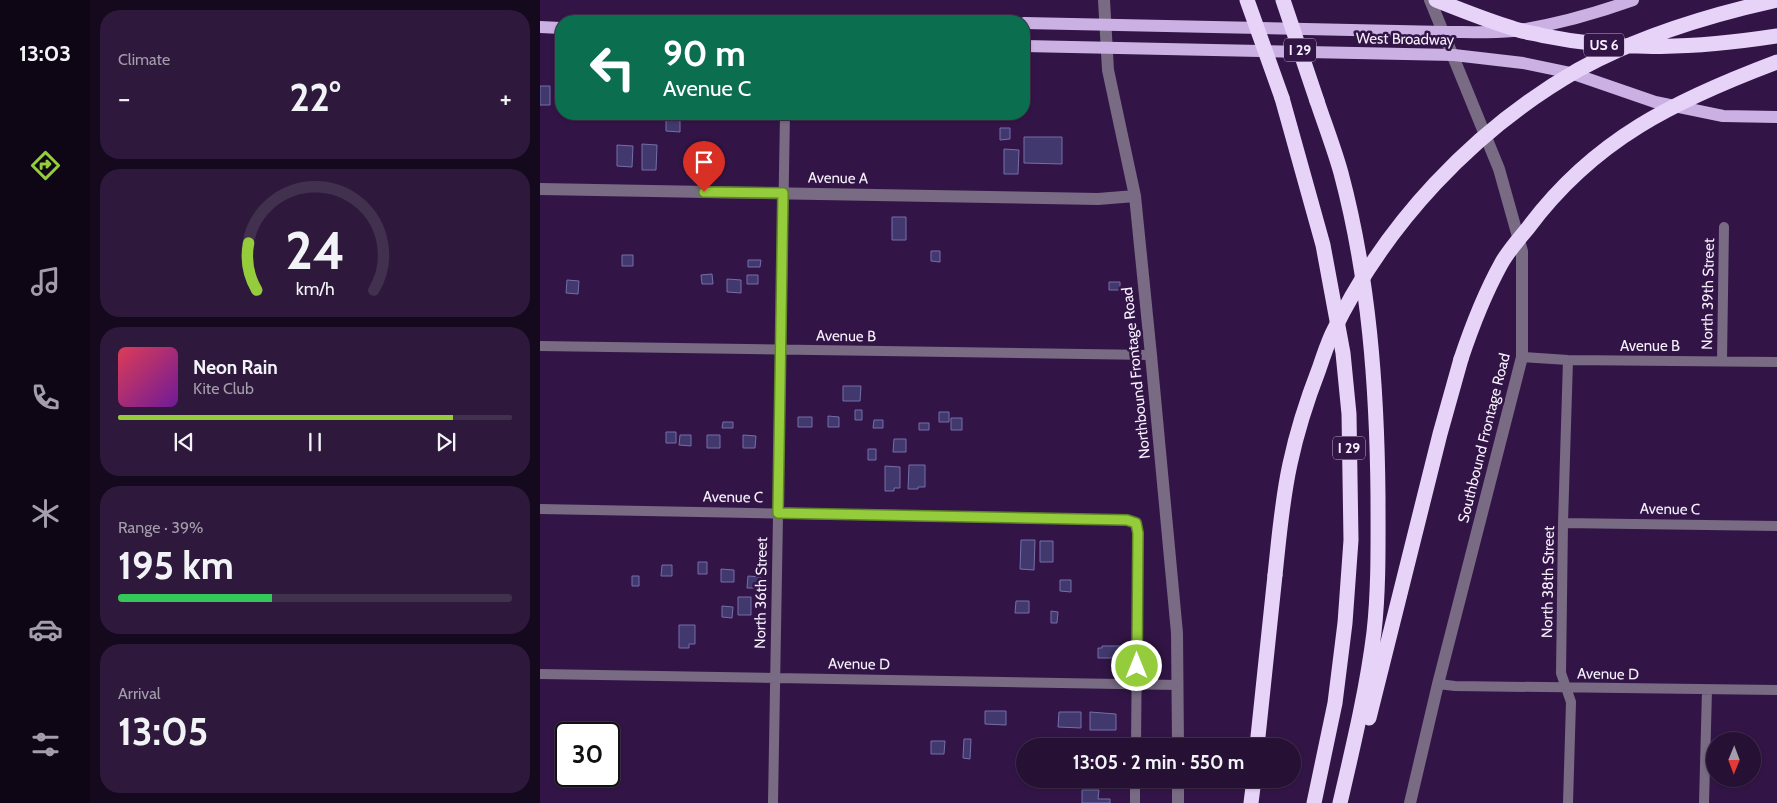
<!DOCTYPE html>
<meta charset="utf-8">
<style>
:root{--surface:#261034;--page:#2e193c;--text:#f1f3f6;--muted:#a49dac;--line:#42304f;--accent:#94cc3c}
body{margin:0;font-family:Cabin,sans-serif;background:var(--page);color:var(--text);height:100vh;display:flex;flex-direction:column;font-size:19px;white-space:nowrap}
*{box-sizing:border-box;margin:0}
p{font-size:16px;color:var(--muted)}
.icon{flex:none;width:28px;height:28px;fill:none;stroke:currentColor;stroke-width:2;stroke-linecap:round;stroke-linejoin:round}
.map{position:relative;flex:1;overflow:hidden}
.sheet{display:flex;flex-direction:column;gap:10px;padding:10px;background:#15091d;width:450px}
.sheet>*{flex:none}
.guide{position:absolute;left:15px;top:15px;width:475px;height:105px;border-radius:20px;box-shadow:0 1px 4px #0004,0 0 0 1px var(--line);background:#0b6e4f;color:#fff;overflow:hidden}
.needle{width:32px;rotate:181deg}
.buttons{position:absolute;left:1166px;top:732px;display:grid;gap:10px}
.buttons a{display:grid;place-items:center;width:55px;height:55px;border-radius:50%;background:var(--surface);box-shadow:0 1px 4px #0004,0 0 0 1px var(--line);font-size:25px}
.speed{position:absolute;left:15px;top:722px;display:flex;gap:10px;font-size:25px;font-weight:700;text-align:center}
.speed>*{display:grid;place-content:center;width:65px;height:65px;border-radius:50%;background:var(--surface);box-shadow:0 1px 4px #0004,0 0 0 1px var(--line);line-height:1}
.speed .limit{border:2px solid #111;border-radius:8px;background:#fff;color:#111}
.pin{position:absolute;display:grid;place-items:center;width:42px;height:42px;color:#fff;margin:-51px -21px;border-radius:50% 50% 50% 0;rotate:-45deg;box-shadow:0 0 5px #0007}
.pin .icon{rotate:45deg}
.me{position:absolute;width:55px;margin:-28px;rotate:0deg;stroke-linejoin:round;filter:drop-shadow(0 0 4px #0008)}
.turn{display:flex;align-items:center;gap:18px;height:105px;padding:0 25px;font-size:22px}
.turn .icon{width:65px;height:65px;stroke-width:2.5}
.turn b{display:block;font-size:35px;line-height:42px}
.big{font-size:38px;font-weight:700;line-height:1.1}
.sheet .card{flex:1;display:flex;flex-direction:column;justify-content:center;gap:8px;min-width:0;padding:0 18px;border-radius:20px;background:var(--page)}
.sheet .dial{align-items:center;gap:0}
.dial svg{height:130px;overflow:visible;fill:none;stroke:var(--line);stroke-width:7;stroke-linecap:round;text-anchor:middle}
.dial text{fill:var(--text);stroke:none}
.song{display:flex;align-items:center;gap:15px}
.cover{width:60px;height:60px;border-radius:8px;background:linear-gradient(135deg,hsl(350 70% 55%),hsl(280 70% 35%))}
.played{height:5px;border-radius:2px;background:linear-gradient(90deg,var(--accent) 85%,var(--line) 85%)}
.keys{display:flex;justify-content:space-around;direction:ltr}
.heat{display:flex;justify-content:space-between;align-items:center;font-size:28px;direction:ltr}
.charge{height:8px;border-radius:4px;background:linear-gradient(90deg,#34c759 39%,var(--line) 0)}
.trip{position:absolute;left:476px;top:738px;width:285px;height:50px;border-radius:25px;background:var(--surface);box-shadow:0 1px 4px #0004,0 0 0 1px var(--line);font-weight:700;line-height:50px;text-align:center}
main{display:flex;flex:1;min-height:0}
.dock{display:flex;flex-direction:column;width:90px;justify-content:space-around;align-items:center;background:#0f0615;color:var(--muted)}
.dock .icon{width:35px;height:35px}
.dock .current{color:var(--accent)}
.dock b{font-size:22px;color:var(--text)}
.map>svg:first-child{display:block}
.building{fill:#41396e;stroke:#756ea8}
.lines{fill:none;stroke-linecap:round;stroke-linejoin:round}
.minor{stroke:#786b83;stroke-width:10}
.tertiary{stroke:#786b83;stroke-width:12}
.primary{stroke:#cbb1e3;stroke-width:12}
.motorway{stroke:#e6d3f7;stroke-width:15}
.motorway-bridge{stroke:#e6d3f7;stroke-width:15}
.route-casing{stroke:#608527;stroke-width:12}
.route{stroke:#94cc3c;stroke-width:9}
.labels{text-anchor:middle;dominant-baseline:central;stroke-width:5;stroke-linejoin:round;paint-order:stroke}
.shield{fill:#321546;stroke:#bbaec5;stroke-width:1}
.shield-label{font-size:14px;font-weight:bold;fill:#f6f0fc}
.street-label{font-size:15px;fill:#f6f0fc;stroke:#321546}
</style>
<main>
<nav class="dock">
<b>13:03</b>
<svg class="icon current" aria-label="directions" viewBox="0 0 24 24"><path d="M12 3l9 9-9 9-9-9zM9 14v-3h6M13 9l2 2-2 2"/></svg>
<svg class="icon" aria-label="music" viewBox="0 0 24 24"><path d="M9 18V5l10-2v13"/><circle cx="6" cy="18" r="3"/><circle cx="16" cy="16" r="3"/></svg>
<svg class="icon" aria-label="phone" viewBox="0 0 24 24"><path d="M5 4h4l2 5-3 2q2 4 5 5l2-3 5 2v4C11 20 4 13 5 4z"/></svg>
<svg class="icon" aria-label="climate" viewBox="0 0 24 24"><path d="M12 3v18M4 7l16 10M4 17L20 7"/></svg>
<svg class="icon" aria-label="car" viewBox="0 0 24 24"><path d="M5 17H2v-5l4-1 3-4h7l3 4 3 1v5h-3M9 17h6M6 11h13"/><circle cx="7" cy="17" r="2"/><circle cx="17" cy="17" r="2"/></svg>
<svg class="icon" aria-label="filters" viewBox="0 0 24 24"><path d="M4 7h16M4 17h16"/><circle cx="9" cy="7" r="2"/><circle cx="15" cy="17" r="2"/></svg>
</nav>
<section class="sheet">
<div class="card"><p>Climate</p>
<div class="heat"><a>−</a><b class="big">22°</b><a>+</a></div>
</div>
<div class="card dial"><svg viewBox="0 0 100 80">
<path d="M14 69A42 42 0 1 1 86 69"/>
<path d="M14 69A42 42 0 0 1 9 40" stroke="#94cc3c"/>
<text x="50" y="56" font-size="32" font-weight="700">24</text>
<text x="50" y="72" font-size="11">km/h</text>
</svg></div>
<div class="card">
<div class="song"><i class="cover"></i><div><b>Neon Rain</b><p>Kite Club</p></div></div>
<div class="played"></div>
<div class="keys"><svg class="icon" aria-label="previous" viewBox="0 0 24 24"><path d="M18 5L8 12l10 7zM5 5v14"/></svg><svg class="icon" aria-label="pause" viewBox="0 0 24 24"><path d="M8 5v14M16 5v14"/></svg><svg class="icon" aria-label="next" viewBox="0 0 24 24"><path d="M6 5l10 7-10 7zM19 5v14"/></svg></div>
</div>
<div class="card"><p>Range · 39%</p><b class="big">195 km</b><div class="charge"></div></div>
<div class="card"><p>Arrival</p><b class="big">13:05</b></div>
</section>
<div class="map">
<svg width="1237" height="803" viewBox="0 0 1237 803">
<rect width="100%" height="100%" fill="#321546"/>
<path class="building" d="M0 86H10V105H0Z
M126 119H140V132L126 131Z
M460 128H470V139L460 140Z
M484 137H522V164L484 163Z
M102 144 117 145 116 170H102Z
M77 145 93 146 92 167 77 166Z
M464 149 479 150 478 174H464Z
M352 217H366V240H352Z
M391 251H400V262L391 261Z
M82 255H93V266H82Z
M208 260H221L220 267H208Z
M172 274 173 284H162L161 275Z
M207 275H218V284H207Z
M187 279 201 280V293L187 292Z
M27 280 39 281 38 294 26 293Z
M569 282H580V290H569Z
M303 386H321L320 401H303Z
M315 410H322V420H315Z
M399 412H409V422H399Z
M288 416 299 417V427H288Z
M258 417H272V427H258Z
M411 418H422V430H411Z
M334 420H343V428H333Z
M183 422H193V428H182Z
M379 423H389V430H379Z
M126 432H136V443H126Z
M140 435H151V446L139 445Z
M167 435H180V448H167Z
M203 435 216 436 215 448H203Z
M354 439H366V452H353Z
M328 449H336V460H328Z
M369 465H385V487H378V489H368Z
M345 466 360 467V488H354V491H345Z
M481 540H495L494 570 480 569Z
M500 541H513V562H500Z
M158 562H167V574H158Z
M122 565H132V576H121Z
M181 569 194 570V582H181Z
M92 576H99V586H92Z
M208 576 221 577V588H207Z
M520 580H531V592L520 591Z
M198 597H211V615H198Z
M476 601H489V613H475Z
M182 606 193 607 192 618 182 617Z
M511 611 518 612 517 623H511Z
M139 625H155V644H149V648H139Z
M562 646H582V658H558V648H562Z
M445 711H466V725L445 724Z
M519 712H541V728L518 727Z
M550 712 576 714V730H550Z
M424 739H431L430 759 423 758Z
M391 741H405L404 754H391Z
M542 790H559L558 799H570V803H542Z"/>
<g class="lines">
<path class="minor" d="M0 346 611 355
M982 357 1028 360 1237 362
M1182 361 1184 227
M0 509 587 520 596 523 598 533 596 746
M1023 523 1237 526
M0 674 638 685
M898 684 915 686 1237 690
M233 803 245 114
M595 803V779
M1028 803 1031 702 1021 673 1023 523 1028 360
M1164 803 1167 690"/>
<path class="tertiary" d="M564 0 568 70 595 196 611 355 637 633 638 746
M0 189 558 199 595 196
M638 803V779
M870 803 898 684 982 357V251L959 169 890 0"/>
<path class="primary" d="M221 21H298
M484 23 904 32C927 32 951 33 973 31 1014 25 1054 14 1093 0
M0 27 21 28
M484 46 914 55 983 63 1031 73 1115 102 1183 116 1237 117"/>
<path class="motorway" d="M742 98 783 245 803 353 809 414 811 540 805 623 795 703 774 803
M777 101C785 125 794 148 801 173 829 278 837 387 838 496 838 540 839 588 834 632 827 689 813 747 800 803
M829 718 900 434 921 359
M717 746 735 575
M711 803 714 779"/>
<path class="motorway-bridge" d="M707 0 742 98
M743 0 777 101
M896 0C921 10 946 20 972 28 982 32 994 33 1005 36 1083 52 1159 48 1237 36
M921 359C932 326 944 295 961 264 968 251 979 239 988 228 1054 139 1136 100 1237 62
M735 575C739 538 742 500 750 464 757 431 767 400 779 369 783 357 787 345 792 334 844 225 933 130 1038 70 1099 36 1169 15 1237 0"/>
</g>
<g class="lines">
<g class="route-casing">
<path id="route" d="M164 192 243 193 238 513 587 520 596 523 598 533 597 666"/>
</g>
<use href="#route" class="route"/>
</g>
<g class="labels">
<g class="shield">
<rect x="1044" y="33.5" width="40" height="23" rx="4"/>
<rect x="744" y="38.5" width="32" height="23" rx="4"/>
<rect x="793" y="436.5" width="32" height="23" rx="4"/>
</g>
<g class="shield-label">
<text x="1064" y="45">US 6</text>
<text x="760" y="50">I 29</text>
<text x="809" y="448">I 29</text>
</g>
<g class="street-label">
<text transform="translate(865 39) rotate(1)">West Broadway</text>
<text transform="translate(298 178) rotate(1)">Avenue A</text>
<text transform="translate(1168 294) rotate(-89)">North 39th Street</text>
<text transform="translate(306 336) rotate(1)">Avenue B</text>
<text x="1110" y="346">Avenue B</text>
<text transform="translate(596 373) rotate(-96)">Northbound Frontage Road</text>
<text transform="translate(944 438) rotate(-76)">Southbound Frontage Road</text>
<text transform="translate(193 497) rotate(1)">Avenue C</text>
<text transform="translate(1130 509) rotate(1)">Avenue C</text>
<text transform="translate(1008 582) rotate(-89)">North 38th Street</text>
<text transform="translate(221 593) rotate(-89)">North 36th Street</text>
<text transform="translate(319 664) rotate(1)">Avenue D</text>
<text transform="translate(1068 674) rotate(1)">Avenue D</text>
</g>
</g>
</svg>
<div class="buttons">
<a><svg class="needle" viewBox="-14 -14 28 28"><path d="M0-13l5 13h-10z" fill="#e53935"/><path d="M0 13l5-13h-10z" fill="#a49dac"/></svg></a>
</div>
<div class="speed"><div class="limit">30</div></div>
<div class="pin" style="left:164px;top:192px;background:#d93025"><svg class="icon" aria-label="arrive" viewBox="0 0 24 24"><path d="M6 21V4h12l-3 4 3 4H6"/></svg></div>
<svg class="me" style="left:597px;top:666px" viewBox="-20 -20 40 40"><circle r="17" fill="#94cc3c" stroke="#fff" stroke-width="3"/><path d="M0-11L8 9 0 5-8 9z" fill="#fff"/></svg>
<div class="trip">13:05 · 2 min · 550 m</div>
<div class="guide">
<div class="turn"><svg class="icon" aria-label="left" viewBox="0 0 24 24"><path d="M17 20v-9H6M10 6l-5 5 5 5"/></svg><div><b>90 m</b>Avenue C</div></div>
</div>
</div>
</main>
